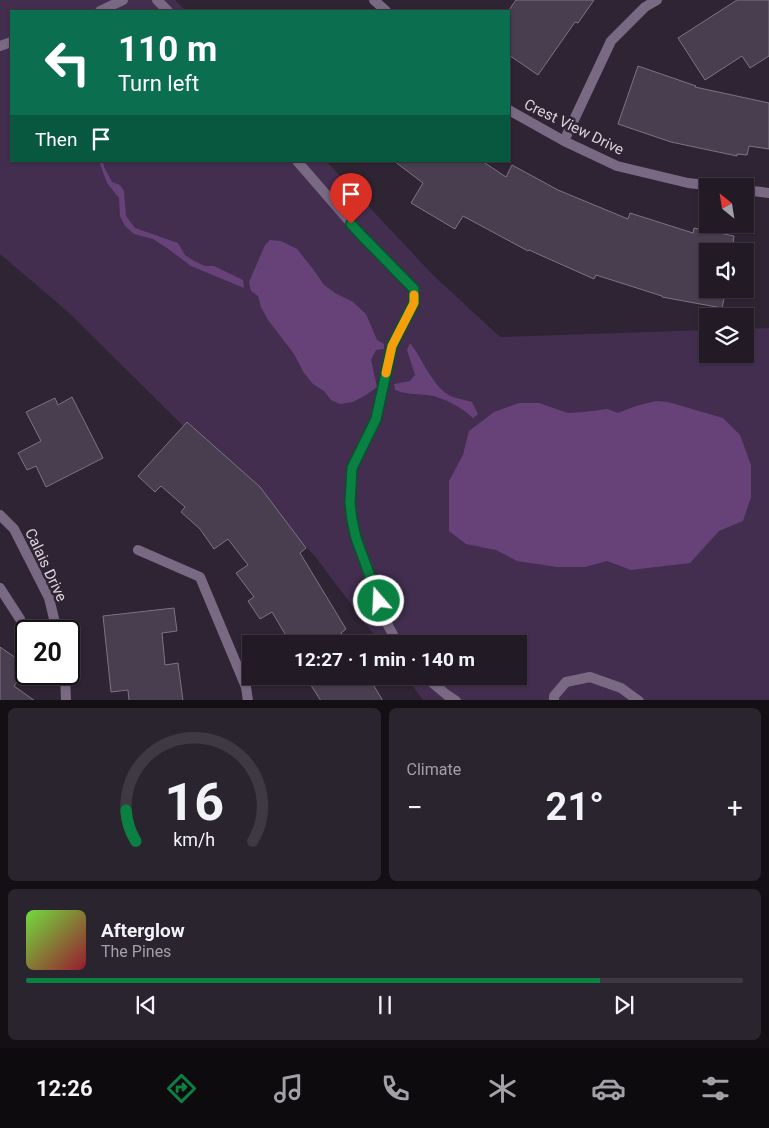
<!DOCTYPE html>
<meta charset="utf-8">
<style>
:root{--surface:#221b26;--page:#2a242e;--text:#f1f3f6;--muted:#a2a1a7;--line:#3f3943;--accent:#0b8043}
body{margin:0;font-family:Roboto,sans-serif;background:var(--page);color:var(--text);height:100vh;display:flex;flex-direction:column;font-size:19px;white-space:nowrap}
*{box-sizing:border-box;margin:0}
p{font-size:16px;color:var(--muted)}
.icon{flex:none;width:28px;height:28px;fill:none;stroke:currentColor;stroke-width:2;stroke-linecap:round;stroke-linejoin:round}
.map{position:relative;height:700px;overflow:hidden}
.drawer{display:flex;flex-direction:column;gap:8px;padding:8px;background:#130f15;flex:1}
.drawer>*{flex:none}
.banner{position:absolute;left:10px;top:10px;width:500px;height:152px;border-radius:0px;box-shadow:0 1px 4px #0004,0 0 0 1px var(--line);background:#0b6e4f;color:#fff;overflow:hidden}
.needle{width:32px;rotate:330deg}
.buttons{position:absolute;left:699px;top:178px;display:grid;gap:10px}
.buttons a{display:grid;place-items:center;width:55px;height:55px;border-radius:0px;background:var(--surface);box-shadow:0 1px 4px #0004,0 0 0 1px var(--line);font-size:25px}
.speed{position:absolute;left:15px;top:620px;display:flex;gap:10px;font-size:25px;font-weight:700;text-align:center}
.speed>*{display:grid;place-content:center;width:65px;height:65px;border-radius:50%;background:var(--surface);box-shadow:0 1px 4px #0004,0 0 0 1px var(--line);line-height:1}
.speed .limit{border:2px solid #111;border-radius:8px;background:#fff;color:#111}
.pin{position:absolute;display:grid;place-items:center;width:42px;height:42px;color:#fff;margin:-51px -21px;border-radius:50% 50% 50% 0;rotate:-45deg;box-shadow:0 0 5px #0007}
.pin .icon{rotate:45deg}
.me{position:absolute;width:55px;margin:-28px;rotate:341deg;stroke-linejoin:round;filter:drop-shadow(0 0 4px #0008)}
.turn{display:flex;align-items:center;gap:18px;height:105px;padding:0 25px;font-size:22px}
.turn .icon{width:65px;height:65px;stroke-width:2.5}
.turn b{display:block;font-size:35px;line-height:42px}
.then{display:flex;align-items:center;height:48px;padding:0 25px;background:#0003;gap:10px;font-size:19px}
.big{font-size:38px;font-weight:700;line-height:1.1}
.drawer .tile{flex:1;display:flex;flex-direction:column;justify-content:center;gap:8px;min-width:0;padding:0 18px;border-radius:8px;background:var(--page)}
.drawer .dial{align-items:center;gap:0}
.dial svg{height:130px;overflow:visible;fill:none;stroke:var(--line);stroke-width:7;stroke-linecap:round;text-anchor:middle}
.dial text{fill:var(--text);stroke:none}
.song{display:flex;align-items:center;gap:15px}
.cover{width:60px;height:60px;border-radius:8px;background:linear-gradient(135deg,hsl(100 70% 55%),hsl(350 70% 35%))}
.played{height:5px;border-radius:2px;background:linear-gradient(90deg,var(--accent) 80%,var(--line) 80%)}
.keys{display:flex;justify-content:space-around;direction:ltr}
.heat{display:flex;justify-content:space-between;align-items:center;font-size:28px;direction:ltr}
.drawer .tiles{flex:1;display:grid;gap:8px;grid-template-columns:1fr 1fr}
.tile:last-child{grid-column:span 2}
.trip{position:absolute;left:242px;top:635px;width:285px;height:50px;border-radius:0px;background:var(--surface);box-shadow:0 1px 4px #0004,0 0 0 1px var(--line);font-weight:700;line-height:50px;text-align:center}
.tab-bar{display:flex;height:80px;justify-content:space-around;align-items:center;background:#0e0b0f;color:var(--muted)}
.tab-bar .icon{width:35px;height:35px}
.tab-bar .on{color:var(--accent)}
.tab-bar b{font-size:22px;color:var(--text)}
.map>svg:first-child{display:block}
.green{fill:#432e4f}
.water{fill:#664279}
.building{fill:#483e4f;stroke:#7e7285}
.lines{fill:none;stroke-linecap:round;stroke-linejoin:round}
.service{stroke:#796983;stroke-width:10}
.minor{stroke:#796983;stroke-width:10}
.route-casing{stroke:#07532c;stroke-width:12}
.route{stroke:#0b8043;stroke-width:9}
.slow{stroke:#f59e0b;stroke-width:9}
.labels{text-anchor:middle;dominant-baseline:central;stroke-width:5;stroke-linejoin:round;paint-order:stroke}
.street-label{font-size:15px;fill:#dad4de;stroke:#2e2433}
</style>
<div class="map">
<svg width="769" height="701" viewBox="0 0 769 701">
<rect width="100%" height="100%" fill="#2e2433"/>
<path class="green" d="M0 0H175L186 11H11V161H326L434 276 500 337 707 330 708 354H745V329L769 328V700H423L405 676H519V644H381L314 555 67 311 0 254Z"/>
<path class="water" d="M99 161H103L104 167 112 182 120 185 124 191 126 216 135 228 178 243 185 255 194 261 205 266H214L243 280 244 288 191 266 167 248 153 239 134 234 125 226 120 216 119 198 107 183Z
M270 240 281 241 297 249 313 269 324 285 335 293 353 302 366 314 377 340 384 344V349L376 350 371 360 377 387 366 395 353 402 340 404 331 400 324 391 313 384 304 373 294 354 268 320 261 307 258 296 251 291 249 282 262 252 265 245Z
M410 343C422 358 434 390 453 397 459 399 465 400 472 402L478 414 473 418C461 407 444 397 427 395 416 394 405 394 395 390L394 384 410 381 415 375 407 350Z
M656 401 668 402 723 418 740 435 751 465V497L743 521 719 531 690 563 631 570 607 561 585 567H557L517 561 496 550 466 544 449 531V481L463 455 469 431 494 412 519 403H539L568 413 584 412 607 409 618 413 636 406Z"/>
<path class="building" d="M516 0H594L578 23 575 22 538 75 509 55V10Z
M737 0H769V56L750 68 742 56 705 80 678 38Z
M638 66 696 86 695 87 769 103V149L749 146 747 155 737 154V156L671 142 618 124Z
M394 161H482L506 177 512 165 558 190 628 219 630 213 693 233 694 228 734 236 732 251H708V289H726L722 308 662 297V296L596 275 594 279 529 250 528 251 463 216 455 229 411 203 423 183Z
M72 397 103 458 46 487 36 466 27 470 18 453 41 441 26 412 55 398 58 405Z
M187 422 260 487 306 548 300 553 346 629 341 633 348 644H291L272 612 260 619 248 601 254 597 236 573 248 565 228 539 214 549 200 529 181 512 185 507 161 486 155 492 138 476Z
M174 608 177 631 162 633 165 665 178 663 183 701H129L128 690 111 692 103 616Z
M0 647 26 665V669L14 686 35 701H0Z
M305 676H368L383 701H321Z"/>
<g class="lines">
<path class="service" d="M157 0 168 11
M100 11 123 0
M0 46 11 42
M297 161 363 237 414 289V303L392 346 376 419 352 468 350 503 352 520 356 538 383 616 398 644
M0 588 20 619
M424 676 447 695 456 701
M554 701V696L566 682 590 677 621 688 639 701"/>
<path class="minor" d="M374 0 386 11
M509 110 564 141 617 166 688 183 715 186
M564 141 611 41 645 7 657 0
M745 190 769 193
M0 515 14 529 49 598 57 631
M138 550 200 577 246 687 248 701
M65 674 66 701"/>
</g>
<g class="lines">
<g class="route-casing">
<path id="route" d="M351 224 363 237 414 289V303L392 346 376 419 352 468 350 503 352 520 356 538 379 601"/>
</g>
<use href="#route" class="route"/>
<path class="slow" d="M386 373 392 346 414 303V295"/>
</g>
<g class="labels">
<g class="street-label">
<text transform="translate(574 127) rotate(26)">Crest View Drive</text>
<text transform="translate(46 565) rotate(65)">Calais Drive</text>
</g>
</g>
</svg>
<div class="buttons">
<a><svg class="needle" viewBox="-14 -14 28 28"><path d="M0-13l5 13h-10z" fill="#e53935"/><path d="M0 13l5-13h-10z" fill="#a2a1a7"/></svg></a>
<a><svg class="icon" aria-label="sound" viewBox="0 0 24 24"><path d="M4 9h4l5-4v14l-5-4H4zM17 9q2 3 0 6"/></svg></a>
<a><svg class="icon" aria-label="layers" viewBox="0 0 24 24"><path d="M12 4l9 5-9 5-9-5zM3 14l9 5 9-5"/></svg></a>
</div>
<div class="speed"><div class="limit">20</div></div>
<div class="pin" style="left:351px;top:224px;background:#d93025"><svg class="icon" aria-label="arrive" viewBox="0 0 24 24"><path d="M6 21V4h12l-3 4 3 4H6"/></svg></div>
<svg class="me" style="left:379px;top:601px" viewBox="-20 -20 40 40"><circle r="17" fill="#0b8043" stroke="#fff" stroke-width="3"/><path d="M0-11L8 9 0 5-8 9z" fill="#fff"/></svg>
<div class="trip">12:27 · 1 min · 140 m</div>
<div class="banner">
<div class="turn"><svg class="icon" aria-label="left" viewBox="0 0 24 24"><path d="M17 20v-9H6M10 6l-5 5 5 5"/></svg><div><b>110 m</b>Turn left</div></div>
<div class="then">Then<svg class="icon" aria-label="arrive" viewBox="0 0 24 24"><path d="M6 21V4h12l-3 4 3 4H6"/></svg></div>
</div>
</div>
<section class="drawer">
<div class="tiles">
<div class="tile dial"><svg viewBox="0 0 100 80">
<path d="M14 69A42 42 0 1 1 86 69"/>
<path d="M14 69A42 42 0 0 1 8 50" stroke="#0b8043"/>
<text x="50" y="56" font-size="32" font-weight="700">16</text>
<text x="50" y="72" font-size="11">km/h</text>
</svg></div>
<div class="tile"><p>Climate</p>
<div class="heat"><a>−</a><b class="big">21°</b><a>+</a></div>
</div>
<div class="tile">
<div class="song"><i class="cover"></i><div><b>Afterglow</b><p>The Pines</p></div></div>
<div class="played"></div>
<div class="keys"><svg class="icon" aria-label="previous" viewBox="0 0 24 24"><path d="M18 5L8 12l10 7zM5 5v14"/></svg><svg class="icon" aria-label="pause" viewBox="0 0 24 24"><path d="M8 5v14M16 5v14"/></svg><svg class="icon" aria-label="next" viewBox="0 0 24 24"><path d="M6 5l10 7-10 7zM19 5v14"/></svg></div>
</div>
</div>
</section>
<nav class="tab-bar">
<b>12:26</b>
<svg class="icon on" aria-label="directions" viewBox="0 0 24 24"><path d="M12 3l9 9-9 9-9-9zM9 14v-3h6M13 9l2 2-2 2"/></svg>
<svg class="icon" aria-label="music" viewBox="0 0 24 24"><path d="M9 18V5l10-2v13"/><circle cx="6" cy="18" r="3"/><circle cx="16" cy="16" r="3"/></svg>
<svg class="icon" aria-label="phone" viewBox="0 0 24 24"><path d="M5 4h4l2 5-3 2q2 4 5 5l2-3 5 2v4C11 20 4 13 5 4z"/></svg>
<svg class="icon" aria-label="climate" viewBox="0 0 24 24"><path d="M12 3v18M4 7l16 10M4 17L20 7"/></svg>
<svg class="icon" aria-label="car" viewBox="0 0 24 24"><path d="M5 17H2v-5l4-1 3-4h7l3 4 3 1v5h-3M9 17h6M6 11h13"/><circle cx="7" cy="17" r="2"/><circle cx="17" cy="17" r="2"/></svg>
<svg class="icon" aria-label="filters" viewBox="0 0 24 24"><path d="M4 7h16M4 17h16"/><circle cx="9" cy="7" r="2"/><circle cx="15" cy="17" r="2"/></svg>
</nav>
